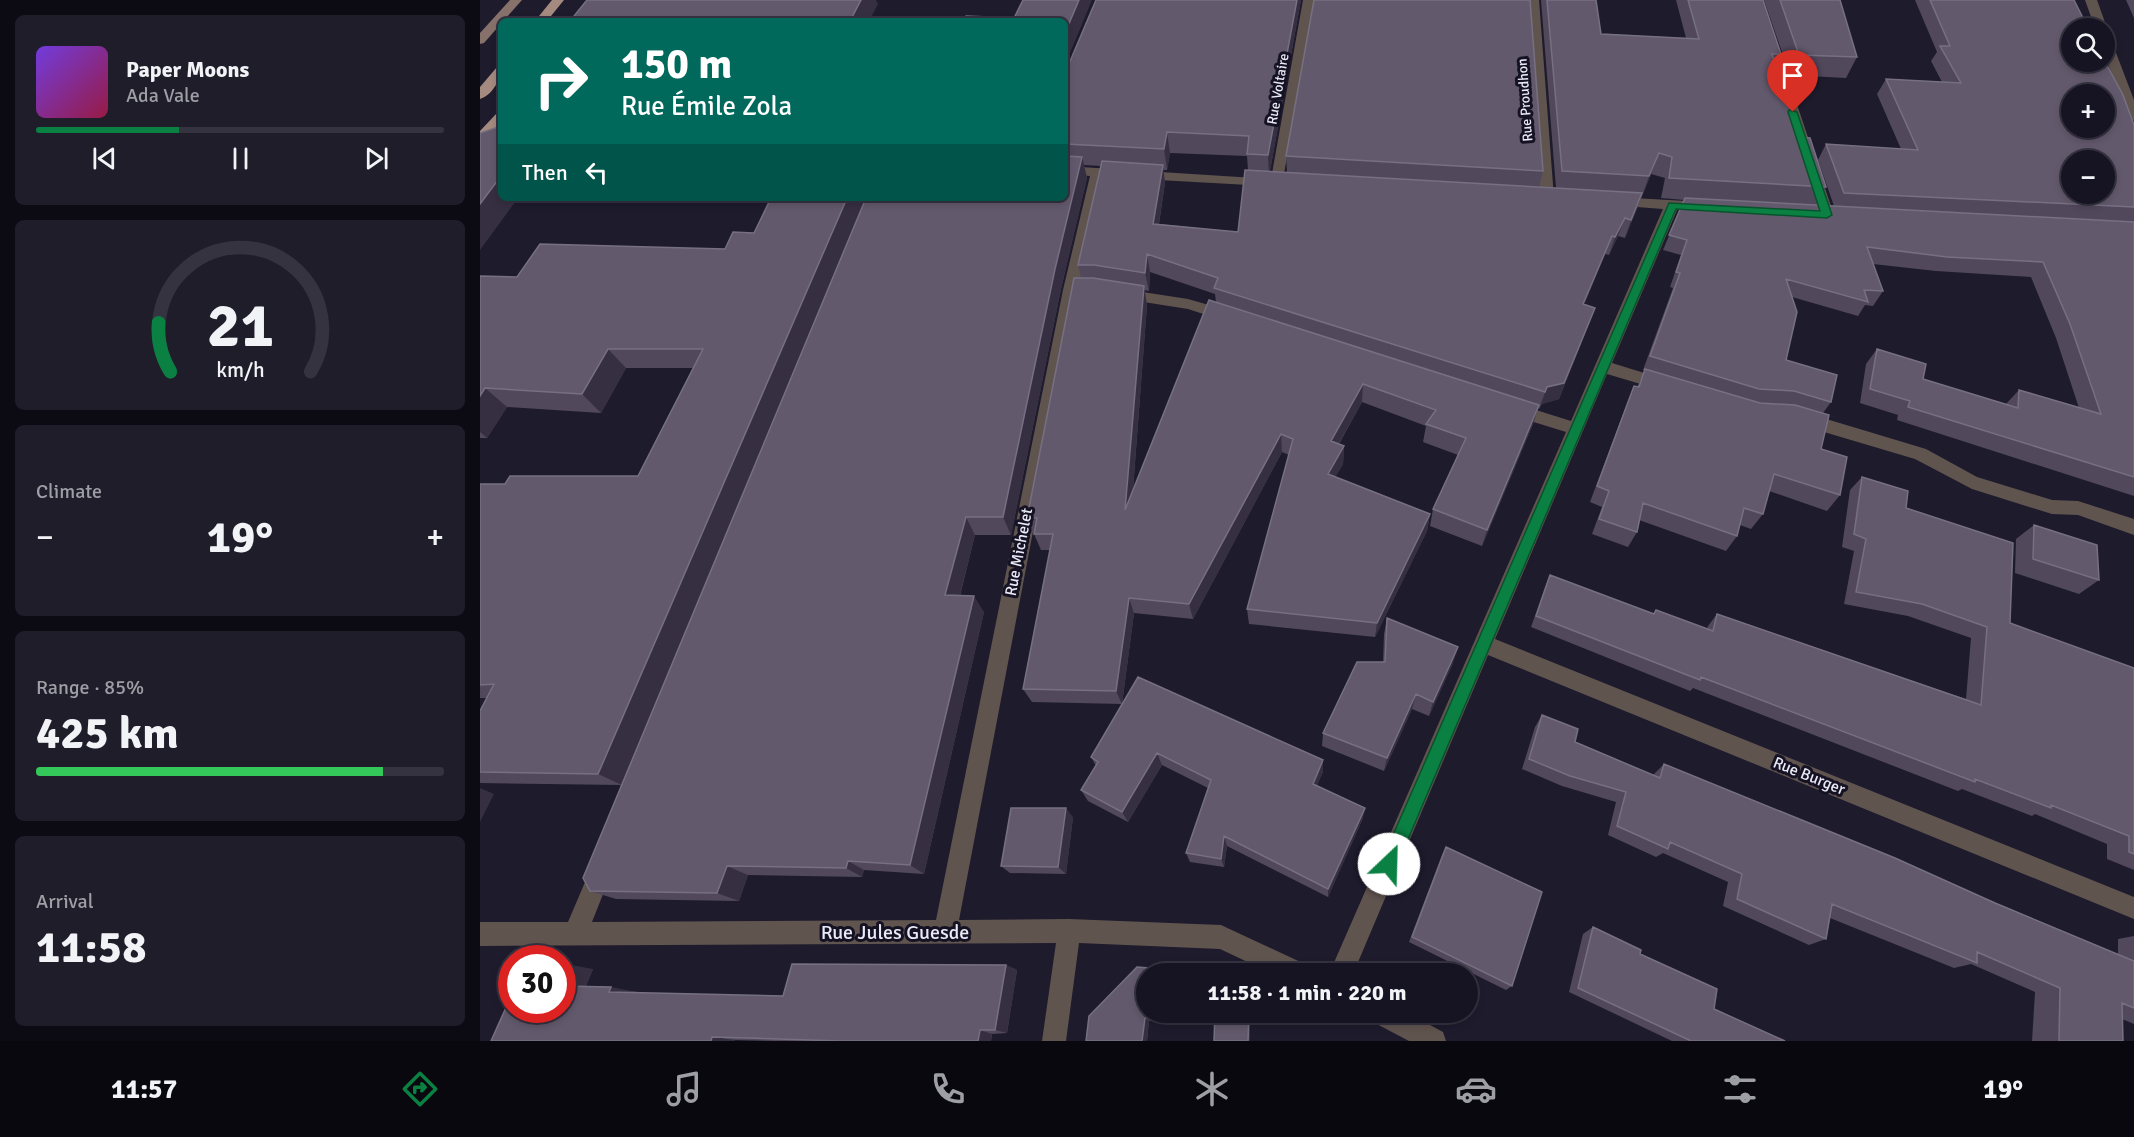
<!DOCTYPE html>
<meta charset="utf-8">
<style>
:root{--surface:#161422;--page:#1f1d2a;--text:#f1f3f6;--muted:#9e9ea5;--line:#353340;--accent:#0b8043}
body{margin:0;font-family:Signika,sans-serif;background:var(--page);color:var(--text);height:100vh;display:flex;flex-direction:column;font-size:22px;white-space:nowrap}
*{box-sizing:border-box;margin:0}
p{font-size:20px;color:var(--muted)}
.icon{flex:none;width:33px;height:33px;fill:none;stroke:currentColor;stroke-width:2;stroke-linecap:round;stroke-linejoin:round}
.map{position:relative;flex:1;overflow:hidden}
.drawer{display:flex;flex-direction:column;gap:15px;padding:15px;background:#0c0b13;width:480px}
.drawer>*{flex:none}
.banner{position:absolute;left:18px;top:18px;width:570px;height:183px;border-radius:9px;box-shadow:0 3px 9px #0003,0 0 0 2px var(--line);background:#00695c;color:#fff;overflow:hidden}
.fabs{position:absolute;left:1581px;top:18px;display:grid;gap:12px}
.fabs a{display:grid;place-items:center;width:54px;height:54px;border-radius:50%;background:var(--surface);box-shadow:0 3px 9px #0003,0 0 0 2px var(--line);font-size:30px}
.speed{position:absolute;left:18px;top:945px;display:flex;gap:12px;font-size:30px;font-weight:700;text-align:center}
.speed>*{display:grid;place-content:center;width:78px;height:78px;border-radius:50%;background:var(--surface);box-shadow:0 3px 9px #0003,0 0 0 2px var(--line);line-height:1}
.speed .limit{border:9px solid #d22;background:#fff;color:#111}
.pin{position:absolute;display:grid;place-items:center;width:51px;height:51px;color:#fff;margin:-62px -26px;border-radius:50% 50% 50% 0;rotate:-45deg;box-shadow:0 0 6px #0007}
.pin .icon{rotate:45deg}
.me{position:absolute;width:66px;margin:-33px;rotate:24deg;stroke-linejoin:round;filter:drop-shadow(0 0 4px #0008)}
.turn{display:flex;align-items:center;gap:21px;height:126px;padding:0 24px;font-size:27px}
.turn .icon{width:78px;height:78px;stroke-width:2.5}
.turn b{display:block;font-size:42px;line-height:51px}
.then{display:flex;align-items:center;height:57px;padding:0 24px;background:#0003;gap:12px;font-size:22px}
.big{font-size:45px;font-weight:800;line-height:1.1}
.drawer .tile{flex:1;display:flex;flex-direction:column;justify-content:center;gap:9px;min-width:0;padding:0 21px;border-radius:9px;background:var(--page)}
.drawer .dial{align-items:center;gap:0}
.dial svg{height:156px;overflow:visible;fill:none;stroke:var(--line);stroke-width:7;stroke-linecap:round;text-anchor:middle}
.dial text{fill:var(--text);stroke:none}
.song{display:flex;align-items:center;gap:18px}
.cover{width:72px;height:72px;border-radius:9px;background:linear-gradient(135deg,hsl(260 70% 55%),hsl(340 70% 35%))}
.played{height:6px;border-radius:3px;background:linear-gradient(90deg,var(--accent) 35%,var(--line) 35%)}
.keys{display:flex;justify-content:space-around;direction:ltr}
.heat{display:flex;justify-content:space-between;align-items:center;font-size:33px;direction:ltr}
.charge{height:9px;border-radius:4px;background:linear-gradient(90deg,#34c759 85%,var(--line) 0)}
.trip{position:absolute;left:656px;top:963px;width:342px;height:60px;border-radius:30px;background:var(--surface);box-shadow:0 3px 9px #0003,0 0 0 2px var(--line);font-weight:800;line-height:60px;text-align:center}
.tabs{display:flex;height:96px;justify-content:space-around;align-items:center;background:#09080e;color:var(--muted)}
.tabs .icon{width:42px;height:42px}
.tabs .on{color:var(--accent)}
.tabs b{font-size:27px;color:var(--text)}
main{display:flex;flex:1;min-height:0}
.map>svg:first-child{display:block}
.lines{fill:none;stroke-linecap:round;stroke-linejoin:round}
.street{fill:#60544f;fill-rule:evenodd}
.secondary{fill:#86726a;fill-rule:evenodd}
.primary{fill:#a48a7f;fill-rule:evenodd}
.wall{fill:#51485c;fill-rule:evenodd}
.shaded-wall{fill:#362f42}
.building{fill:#62596c;stroke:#777082;stroke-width:1.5;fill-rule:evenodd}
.route{fill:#0b8043;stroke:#07532c;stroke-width:1.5}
.labels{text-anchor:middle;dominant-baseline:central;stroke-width:6;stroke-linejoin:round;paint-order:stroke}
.far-street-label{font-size:14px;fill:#eae9f6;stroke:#151223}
.street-label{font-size:16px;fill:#eae9f6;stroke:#151223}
.near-street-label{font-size:20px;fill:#eae9f6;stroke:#151223}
</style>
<main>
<section class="drawer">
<div class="tile">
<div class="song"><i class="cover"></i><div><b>Paper Moons</b><p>Ada Vale</p></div></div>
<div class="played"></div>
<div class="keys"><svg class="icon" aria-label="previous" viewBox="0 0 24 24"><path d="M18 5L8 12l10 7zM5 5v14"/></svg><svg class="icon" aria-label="pause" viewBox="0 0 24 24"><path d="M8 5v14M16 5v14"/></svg><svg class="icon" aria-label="next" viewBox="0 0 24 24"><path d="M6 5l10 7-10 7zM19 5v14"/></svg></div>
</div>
<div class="tile dial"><svg viewBox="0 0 100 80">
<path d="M14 69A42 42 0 1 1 86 69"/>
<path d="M14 69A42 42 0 0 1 8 44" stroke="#0b8043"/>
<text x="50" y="56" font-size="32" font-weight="700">21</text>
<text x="50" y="72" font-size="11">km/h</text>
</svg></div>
<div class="tile"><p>Climate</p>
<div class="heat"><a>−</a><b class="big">19°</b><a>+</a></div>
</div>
<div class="tile"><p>Range · 85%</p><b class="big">425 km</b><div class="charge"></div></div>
<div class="tile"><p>Arrival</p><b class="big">11:58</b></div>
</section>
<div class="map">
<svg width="1654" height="1041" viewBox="0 0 1654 1041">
<rect width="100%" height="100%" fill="#1e1b2d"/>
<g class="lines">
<path class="street" d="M823 0H835L802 185 787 186 624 177 599 290 479 920 589 919 741 925 829 966 833 974H793L740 949 599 943 586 1041H562L576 943 0 946V922H88L114 861 122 858 130 861 133 869 112 922 456 920 583 290 610 176 585 174V166L791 179Z
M1047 0H1059L1074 198 1067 202 1060 198Z
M1270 0H1282L1354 215 1352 218H1342L1340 215Z
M1605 0H1617L1627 28 1625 30 1615 28Z
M1624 34 1630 37 1654 100V121L1648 117 1624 54Z
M1135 197 1224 202 1231 207 1224 212 1197 210 1132 363 1190 381 1192 385 1190 389 1184 391 1127 374 1015 639 1654 897V919L1008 655 873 974H849L1086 432 1028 414 1026 409 1028 404 1034 403 1091 421 1183 209 1130 205 1128 202 1130 199Z
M643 289 708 299 753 312 756 316 753 320 748 322 708 309 638 298 635 294 638 290Z
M1323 412 1446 449 1497 477 1572 500 1598 501 1654 519V535L1598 515 1572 514 1492 489 1435 459 1317 424 1315 419 1317 414Z
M888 1012H926L963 1032 966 1041H929L891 1021Z"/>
<path class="secondary" d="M30 0H42L4 43 0 44V33Z"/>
<path class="primary" d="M72 0H84L67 21H55Z
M21 66C21 79 13 95 0 99V87L17 67Z
M21 113V125L5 142 0 143V131L16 114Z"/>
</g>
<path class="wall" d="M821 0 790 171 807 172 806 156 1063 171 1059 187 1076 188 1061 0H1116L1121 34 1206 38 1196 0H1283L1301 54 1296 65 1321 137 1346 187 1336 205 1354 206 1338 160 1346 144 1421 149 1397 94 1406 79 1462 82 1451 61 1457 52 1435 0H1594L1654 125V496L1417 420 1418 415 1380 403 1386 364 1397 349 1443 379 1526 404 1539 390 1599 408 1576 338 1551 277 1456 271 1393 264 1403 291 1393 306 1385 305 1378 316 1312 297 1306 360 1351 402 1343 413 1341 449 1360 495 1347 511 1289 491 1283 514 1271 529 1260 525 1257 536 1246 551 1159 520 1157 532 1148 547 1112 534 1122 507 1110 502 1147 403 1154 386 1157 387 1165 371 1163 370 1193 288 1190 287 1201 255 1183 250 1204 200 1181 198 1185 178 1171 174 1145 238 1138 236 1129 255 1125 254 1104 305 1115 308 1079 399 1062 404 1059 409 1058 408 1053 424 1002 546 950 526 953 509 978 455 943 442 946 426 882 402 859 444 864 446 863 464 855 477 950 514 947 531 895 637 769 624 767 609 809 455 802 452 713 619 654 613 642 704 552 702 543 689 570 550H561L547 518 601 278 598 265 621 166 604 165 607 178 581 289 531 535H495L480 596 504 612 444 874 384 870 382 877 268 875 259 901 136 899 110 891 141 785 0 783V711L7 698H0V484H25L158 476 213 368H146L121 413 27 407 7 438H0V276L37 277 245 249 273 470 585 198V68ZM690 153 767 156 768 170 758 232 679 224 685 183 683 170H687ZM670 272 735 294 736 302 653 490 667 305 664 290 669 291Z
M1284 0H1360L1377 57 1366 78 1310 75Z
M1646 0H1654V18Z
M1382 477 1426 508 1530 623 1654 668V870L1627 859V844L1555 814 1552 816 1482 789 1478 791 1213 688 1210 691 1051 627 1065 587 1070 575 1173 614 1176 610 1227 629 1228 626 1237 614 1486 699 1491 638 1428 616 1364 604 1374 551 1362 547 1370 490Z
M1554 525 1619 580 1599 594 1535 573 1536 539Z
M907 618 973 663 949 716 932 709 904 771 842 746 843 733 903 662 904 634Z
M658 677 843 772 837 785 883 818 848 897 747 846 744 867 710 862 706 853 728 788 682 765 648 822 608 801 601 790 616 766 611 757Z
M1062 715 1095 742 1173 775 1184 764 1638 954V939L1654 936V1024L1642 1019 1643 1041H1552L1555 992 1491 964 1474 968 1350 918 1346 939 1329 945 1243 906 1248 882 1183 853 1176 857 1128 835 1136 802 1082 786 1042 769 1055 727Z
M593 817 586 874 530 873 521 866Z
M966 847 1032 986 1026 990 929 942 962 855Z
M1113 927 1160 954 1234 1009 1305 1041H1192L1089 992 1103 934Z
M526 965 537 970 527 1033 512 1034 511 1041H295L255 1040 254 1041 32 994 113 969 106 986 157 992V993L303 996Z
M770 1012V1041H734L735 1016 669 1021 667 1041H606L609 1016Z"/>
<path class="shaded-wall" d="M381 0H396L398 4 389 21H370Z
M599 0H612L585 65V33Z
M817 0H821L789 176 788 155Z
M687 132 690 153 687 170 684 149Z
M1179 153 1171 174 1162 197 1169 176Z
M602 157 607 178 581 289 531 535 523 517 575 269Z
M683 165 685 183 676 242 673 224Z
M21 176V198H38L0 250V204Z
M1162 193 1156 211 1145 238 1151 220Z
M367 198H386L142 785 118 774Z
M1145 218 1138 236 1129 255 1135 237Z
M1132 236 1125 254 1097 322 1103 304Z
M667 254 670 272 669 291 665 273Z
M664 286 667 305 650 527 645 510Z
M1115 308 1079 399 1062 404 1059 409 1067 387Z
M128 349 146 368 121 413 102 394Z
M883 384 882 402 850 459 851 441Z
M5 388 27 407 7 438 0 432V396Z
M1059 405 1053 424 1002 546 1007 530Z
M801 434 802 452 713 619 709 604Z
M864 446 863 464 847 491 848 474Z
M950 514 947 531 895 637 897 623Z
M486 517 495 535 476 611 465 595Z
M494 596 504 612 444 874 430 865Z
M649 598 654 613 642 704 636 691Z
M978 647 973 663 949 716 953 702Z
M936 694 932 709 904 771 907 758Z
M677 753 682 765 648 822 642 812Z
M843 760V772L833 795V784Z
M0 788 14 794 0 822Z
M586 808 593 817 586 874 578 867Z
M885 808 883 818 848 897V889Z
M744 836 747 846 744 867 741 859Z
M368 861 384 870 382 877 366 868Z
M247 866 268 875 259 901 237 893Z
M86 964 113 969 104 991 82 987V972Z
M526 965 537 970 527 1033 515 1030Z
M131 987 157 992 155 997 129 992Z
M769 1012H770V1041H768Z
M665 1018 669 1021 667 1041H662Z
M500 1030 512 1034 511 1041H498Z
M232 1037 255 1040 254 1041H231Z"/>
<path class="building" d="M107 0H381L370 21H90Z
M543 0H599L585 33V21H483L486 16 534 18Z
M616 0H817L788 155 767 154 769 136 687 132 684 149 585 144V68L588 66Z
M834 0H1050L1063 171 806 156Z
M1067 0H1116L1121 34 1219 39 1208 0H1283L1301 54H1292L1321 137 1330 138 1346 187 1189 178 1192 157 1179 153 1169 176 1082 171Z
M1300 0H1360L1377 57 1319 55Z
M1450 0H1594L1608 28H1592V62H1624V60L1643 95 1654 125V207L1364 193 1346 144 1438 150 1406 79 1481 83 1460 46H1470ZM1592 94H1624V128H1592ZM1592 160H1624V194H1592Z
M21 126V176L0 204V133Z
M585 156 602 157 575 269 523 517H486L465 595 494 596 430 865 368 861 366 868 247 866 237 893 110 891 103 878 386 198H585Z
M622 161 683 165 673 224 758 232 765 170 1162 193 1151 220 1145 218 1135 237 1132 236 1103 304 1115 308 1084 383 1067 387 1065 392 734 288 738 278 667 254 665 273 614 265H598Z
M291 198H367L118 774 0 772V711L14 684 0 685V484H25L30 476H158L223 349H128L102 394 5 388 0 396V276L37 277 60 244 245 249 253 232 274 233Z
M1205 198 1654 222V477L1428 407 1430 401 1390 389 1397 349 1446 364 1443 379 1538 408 1539 390 1621 414 1590 324 1563 262 1467 257 1387 247 1403 291 1384 290 1388 302 1306 279 1317 312 1306 360 1357 375 1351 402 1314 391 1279 389 1170 356 1200 273 1196 272 1207 240 1189 235Z
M594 278H613L664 286 645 510 729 300 1059 405 1007 530 953 509 986 438 946 424 956 410 883 384 851 441 864 446 848 474 950 514 897 623 767 609 813 439 801 434 709 604 649 598 636 691 543 689 573 534H554L557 518H547Z
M1165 369 1280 403 1315 405 1349 415 1341 449 1367 457 1360 495 1294 474 1283 514 1264 508 1257 536 1163 503 1157 532 1119 519 1129 491 1117 486 1154 386 1159 387Z
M1382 477 1428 491 1426 508 1533 543 1530 623 1654 668V854L1649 852V836L1571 805V808L1495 779V782L1221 677 1220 680 1056 616 1070 575 1174 614 1176 610 1233 631 1237 614 1501 705 1507 627 1442 604 1376 592 1386 539 1374 534Z
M1554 525 1617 545 1619 580 1553 559Z
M907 618 978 647 953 702 936 694 907 758 843 733 877 662H905Z
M658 677 843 760 833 784 885 808 848 889 744 836 741 859 706 853 731 780 677 753 642 812 601 790 618 762 611 757Z
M1062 715 1098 729 1095 742 1180 778 1184 764 1415 858 1515 903 1654 961V1008L1642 1003 1643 1041H1579L1580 988 1497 952V963L1352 904 1346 939 1257 899 1262 874 1190 842 1188 849 1137 826 1146 792 1090 776 1049 759Z
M531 808H586L578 867 521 866Z
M966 847 1062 892 1032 986 932 937Z
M1113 927 1161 950 1160 954 1237 989 1234 1009 1305 1041H1211L1098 988Z
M82 964H86L82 972Z
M312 964 526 965 515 1030H500L498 1041H361L232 1037 231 1041H11L32 994V1010H82V986L131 987 129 992 303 996Z
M657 967 745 974H666V1012H769L768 1041H734L735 1013 665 1018 662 1041H606L609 1016Z"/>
<path class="route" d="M1309 110 1317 112 1352 215 1347 218 1196 209 915 870 909 872 903 870 901 864 903 858 1189 203 1340 211 1308 112Z"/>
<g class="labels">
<g class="far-street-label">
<text transform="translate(798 89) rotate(-80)">Rue Voltaire</text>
<text transform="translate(1045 100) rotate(-94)">Rue Proudhon</text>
</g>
<g class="street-label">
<text transform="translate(539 552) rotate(-79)">Rue Michelet</text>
<text transform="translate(1329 776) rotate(22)">Rue Burger</text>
</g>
<g class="near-street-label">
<text x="415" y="932">Rue Jules Guesde</text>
</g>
</g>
</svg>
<div class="fabs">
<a><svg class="icon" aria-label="search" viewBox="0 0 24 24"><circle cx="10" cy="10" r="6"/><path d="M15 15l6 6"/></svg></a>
<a>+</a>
<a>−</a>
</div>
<div class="speed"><div class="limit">30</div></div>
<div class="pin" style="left:1313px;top:112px;background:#d93025"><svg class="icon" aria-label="arrive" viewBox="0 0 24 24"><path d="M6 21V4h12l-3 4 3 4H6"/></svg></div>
<svg class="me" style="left:909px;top:864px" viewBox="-20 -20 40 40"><circle r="19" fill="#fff"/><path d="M0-13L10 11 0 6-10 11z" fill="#0b8043"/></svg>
<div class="trip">11:58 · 1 min · 220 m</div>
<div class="banner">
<div class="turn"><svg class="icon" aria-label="right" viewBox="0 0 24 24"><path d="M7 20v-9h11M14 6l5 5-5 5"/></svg><div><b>150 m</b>Rue Émile Zola</div></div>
<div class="then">Then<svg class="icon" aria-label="left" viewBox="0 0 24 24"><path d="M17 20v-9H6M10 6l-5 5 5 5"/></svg></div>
</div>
</div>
</main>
<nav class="tabs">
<b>11:57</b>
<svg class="icon on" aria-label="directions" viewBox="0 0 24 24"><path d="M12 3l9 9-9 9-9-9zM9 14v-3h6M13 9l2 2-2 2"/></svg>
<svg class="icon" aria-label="music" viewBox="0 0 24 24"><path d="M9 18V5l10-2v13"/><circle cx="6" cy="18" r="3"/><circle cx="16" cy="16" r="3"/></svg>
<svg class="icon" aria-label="phone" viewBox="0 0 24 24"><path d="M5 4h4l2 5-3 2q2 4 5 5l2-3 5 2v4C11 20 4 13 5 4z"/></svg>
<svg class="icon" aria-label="climate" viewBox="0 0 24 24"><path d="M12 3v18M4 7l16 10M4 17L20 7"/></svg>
<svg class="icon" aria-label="car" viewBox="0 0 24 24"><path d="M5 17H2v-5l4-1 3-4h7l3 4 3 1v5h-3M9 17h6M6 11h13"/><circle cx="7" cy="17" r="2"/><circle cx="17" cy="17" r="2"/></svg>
<svg class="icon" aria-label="filters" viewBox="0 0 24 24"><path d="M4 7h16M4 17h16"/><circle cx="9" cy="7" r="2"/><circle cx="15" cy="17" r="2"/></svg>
<b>19°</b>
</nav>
